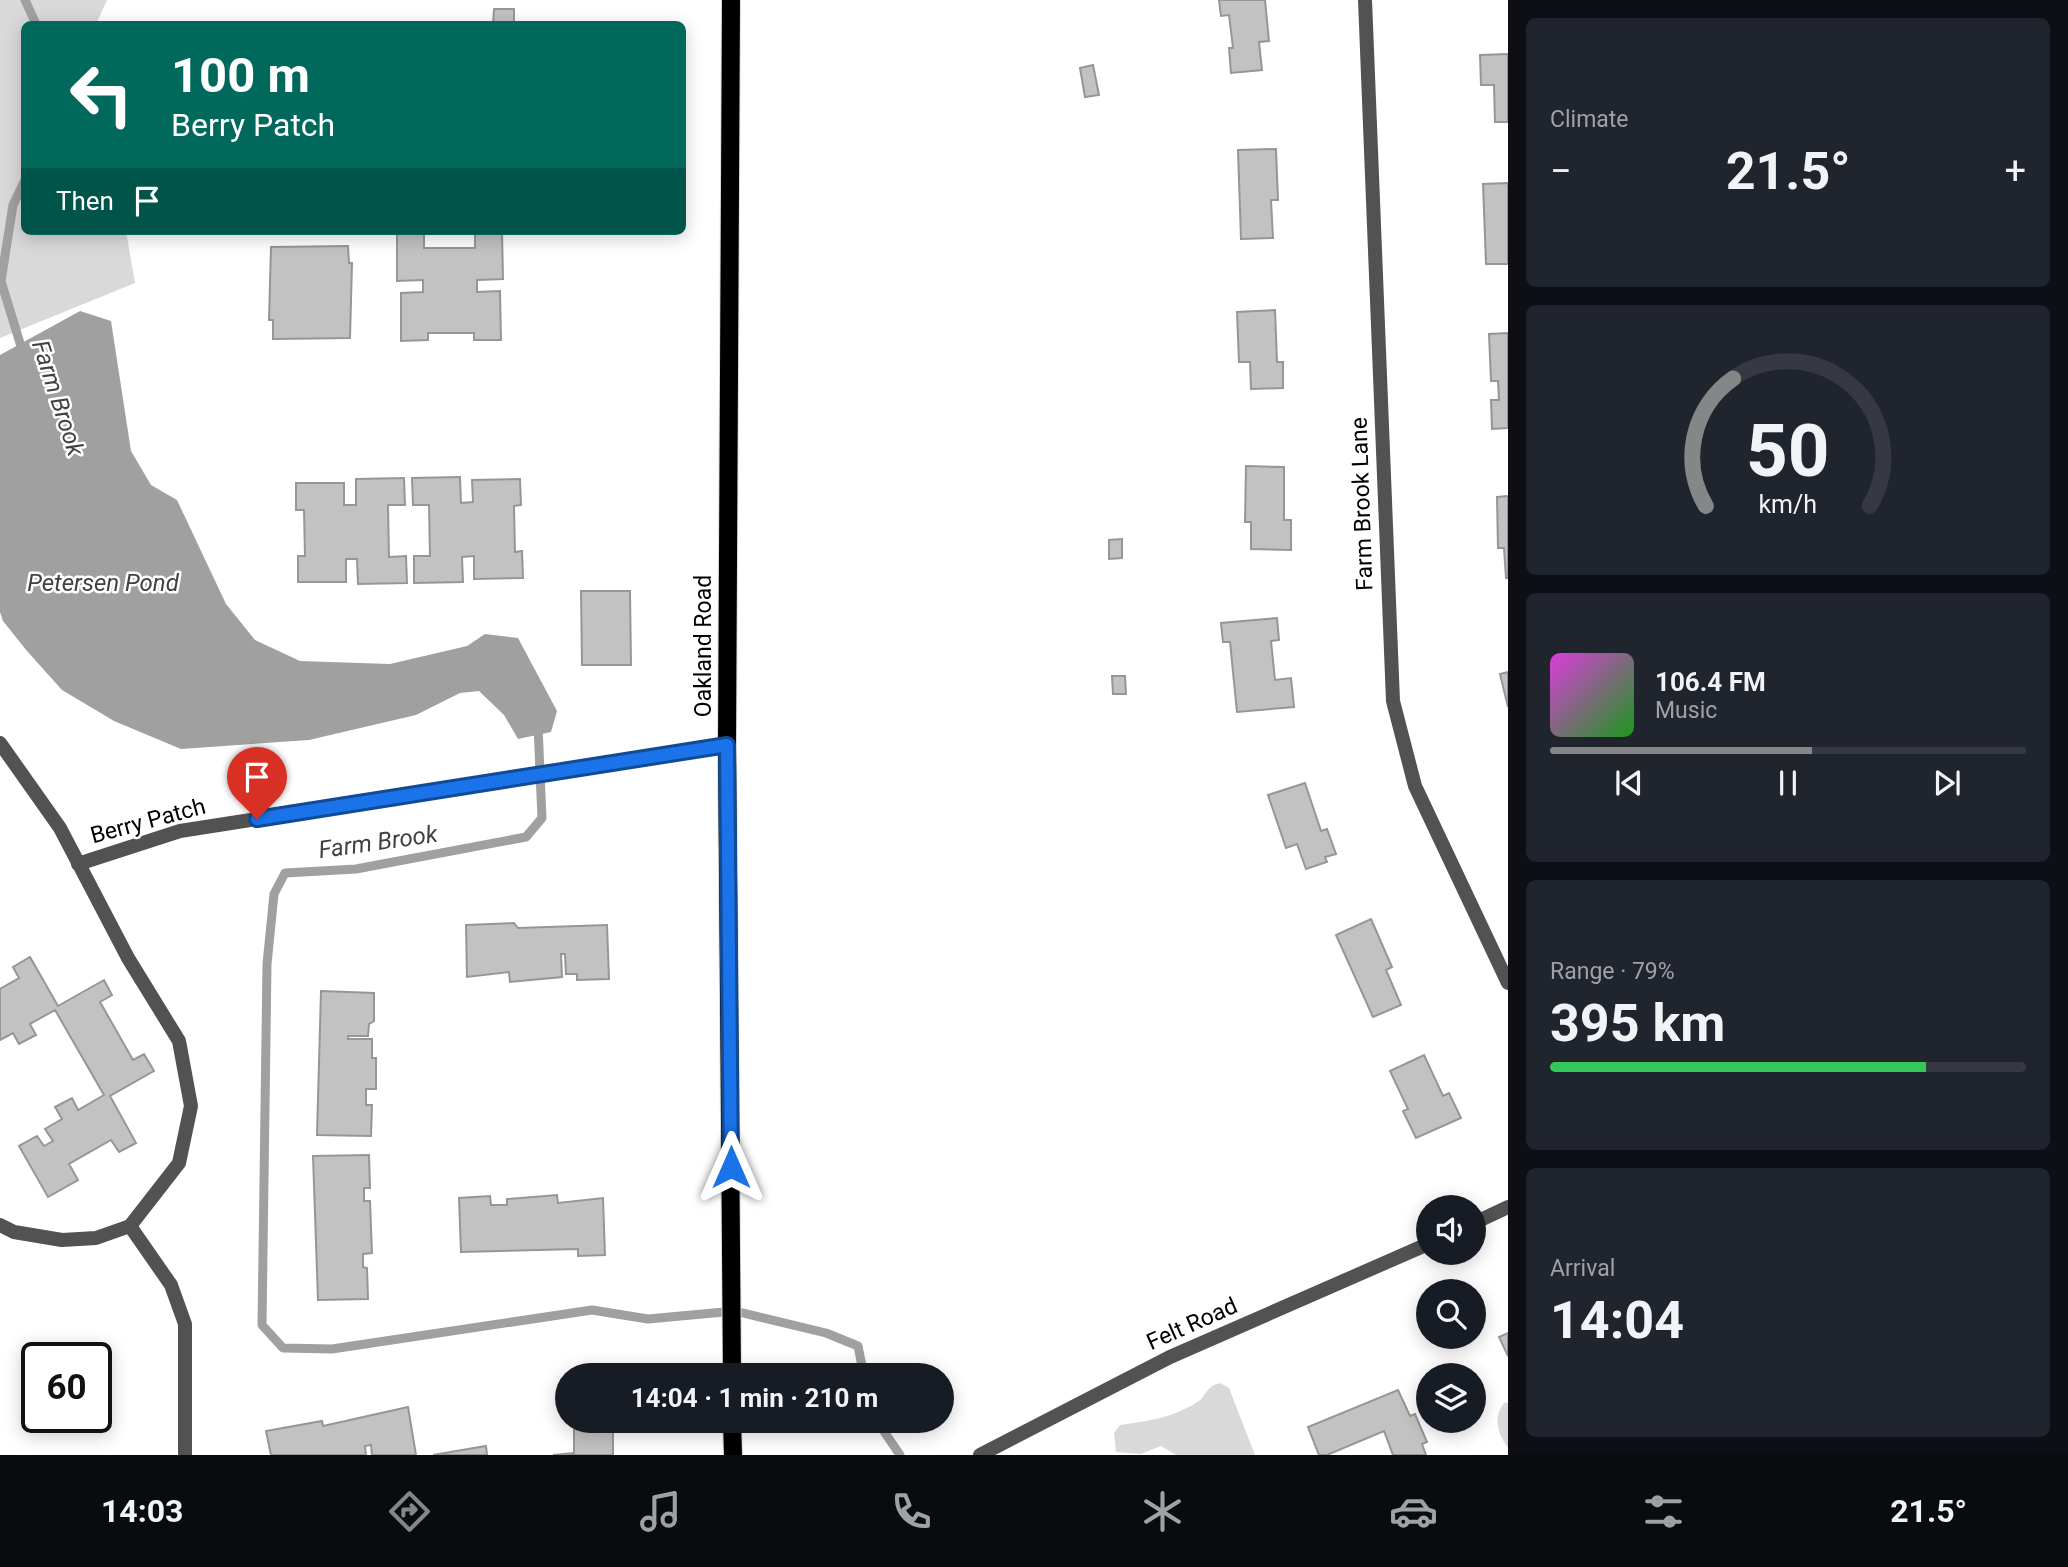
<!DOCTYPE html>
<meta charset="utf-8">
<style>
:root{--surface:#171b24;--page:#20242c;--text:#f1f3f6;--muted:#9ea1a6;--line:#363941;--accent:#858687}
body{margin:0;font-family:Roboto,sans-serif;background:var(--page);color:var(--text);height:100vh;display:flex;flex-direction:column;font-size:26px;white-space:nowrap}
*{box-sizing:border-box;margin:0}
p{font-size:23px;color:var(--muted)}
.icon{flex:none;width:38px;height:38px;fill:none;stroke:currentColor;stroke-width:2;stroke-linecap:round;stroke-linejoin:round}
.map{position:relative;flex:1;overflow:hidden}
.panel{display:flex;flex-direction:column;gap:18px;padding:18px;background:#0d0f14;width:560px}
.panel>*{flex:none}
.hud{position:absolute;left:21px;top:21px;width:665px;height:214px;border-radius:10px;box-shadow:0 4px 18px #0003;background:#00695c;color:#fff;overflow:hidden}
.controls{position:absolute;left:1416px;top:1195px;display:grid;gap:14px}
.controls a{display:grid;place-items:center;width:70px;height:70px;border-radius:50%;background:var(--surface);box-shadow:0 4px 18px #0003;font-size:35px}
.speed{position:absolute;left:21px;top:1342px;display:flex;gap:14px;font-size:35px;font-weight:700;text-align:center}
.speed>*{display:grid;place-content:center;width:91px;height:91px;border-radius:50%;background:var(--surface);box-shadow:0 4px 18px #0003;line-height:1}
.speed .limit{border:4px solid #111;border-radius:10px;background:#fff;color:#111}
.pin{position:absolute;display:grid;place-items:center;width:60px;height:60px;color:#fff;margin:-72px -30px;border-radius:50% 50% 50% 0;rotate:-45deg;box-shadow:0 0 7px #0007}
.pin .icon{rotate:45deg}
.me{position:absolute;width:77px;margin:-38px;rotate:0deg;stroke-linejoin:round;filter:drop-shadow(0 0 5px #0008)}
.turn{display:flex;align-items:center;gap:24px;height:147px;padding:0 35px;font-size:32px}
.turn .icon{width:91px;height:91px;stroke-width:2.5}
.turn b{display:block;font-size:49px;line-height:60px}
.then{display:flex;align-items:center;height:66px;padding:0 35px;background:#0003;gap:14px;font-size:26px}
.big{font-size:52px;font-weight:700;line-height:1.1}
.panel .widget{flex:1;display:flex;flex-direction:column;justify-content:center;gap:10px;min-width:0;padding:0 24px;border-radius:10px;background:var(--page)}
.panel .dial{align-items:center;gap:0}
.dial svg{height:182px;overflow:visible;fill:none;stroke:var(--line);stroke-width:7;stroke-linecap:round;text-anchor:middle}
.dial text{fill:var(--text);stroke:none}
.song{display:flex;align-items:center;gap:21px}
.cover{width:84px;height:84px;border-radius:10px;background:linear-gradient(135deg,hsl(300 70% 55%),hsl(120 70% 35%))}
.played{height:7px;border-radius:4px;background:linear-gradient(90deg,var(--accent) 55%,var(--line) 55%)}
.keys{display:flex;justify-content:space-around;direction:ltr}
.heat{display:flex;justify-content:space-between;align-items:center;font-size:38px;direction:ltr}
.charge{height:10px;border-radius:5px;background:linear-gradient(90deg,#34c759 79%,var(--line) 0)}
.trip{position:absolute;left:555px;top:1363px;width:399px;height:70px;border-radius:35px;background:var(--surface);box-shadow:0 4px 18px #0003;font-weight:700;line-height:70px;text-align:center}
.tab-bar{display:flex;height:112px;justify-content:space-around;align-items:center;background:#090b0e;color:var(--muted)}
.tab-bar .icon{width:49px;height:49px}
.tab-bar .selected{color:var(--accent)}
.tab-bar b{font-size:32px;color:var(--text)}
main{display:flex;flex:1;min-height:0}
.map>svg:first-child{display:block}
.green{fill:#d9d9d9}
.water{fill:#a0a0a0}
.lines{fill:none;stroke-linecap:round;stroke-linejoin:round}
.stream{stroke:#a0a0a0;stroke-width:9}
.building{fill:#c2c2c2;stroke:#969696;stroke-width:2}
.primary-casing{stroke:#dbdbdb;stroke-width:20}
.street{stroke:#525252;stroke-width:14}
.primary{stroke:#000;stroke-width:18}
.route-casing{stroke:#114b97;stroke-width:18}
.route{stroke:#1a73e8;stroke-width:12}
.labels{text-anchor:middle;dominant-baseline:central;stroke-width:5;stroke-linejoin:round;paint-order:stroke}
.street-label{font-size:23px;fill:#000;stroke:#fff}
.water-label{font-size:24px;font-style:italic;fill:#414141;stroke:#fff}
</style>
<main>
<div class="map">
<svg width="1508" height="1455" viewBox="0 0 1508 1455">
<rect width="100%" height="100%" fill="#fff"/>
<path class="green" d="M0 0H107L96 24H24V231H126L135 283 0 338Z
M1220 1383 1229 1388 1255 1455H1176L1161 1446 1141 1454 1116 1452 1114 1433 1120 1425C1148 1421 1171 1418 1196 1403 1207 1397 1205 1386 1220 1383Z
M1505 1402 1508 1403V1448C1498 1434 1492 1417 1505 1402Z"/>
<path class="water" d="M80 311 111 321 131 451 151 485 177 500 226 604 255 640 300 661 390 664 467 646 485 634 518 638 557 711 551 732 518 739 504 715 479 691 460 693 416 715 309 740 181 749 114 721 62 690 27 651 3 621 0 612V355Z"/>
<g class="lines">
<path class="stream" d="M25 0 36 24
M23 353 1 281 13 205 24 182
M538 726 542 818 526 837 356 869 285 873 274 894 267 964 262 1325 283 1348 332 1349 592 1310 648 1319 735 1311 826 1333 858 1346 864 1376
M877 1421 900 1455"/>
</g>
<path class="building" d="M1219 0H1265L1269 41 1259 42 1262 70 1231 73 1229 48H1233L1229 15 1221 16Z
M494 9H514V24H493Z
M1508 54V122H1495L1494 85H1481L1480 55Z
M1093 65 1099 95 1085 97 1080 68Z
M1276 149 1278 200H1271L1273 238 1241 239 1238 150Z
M1508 183V264H1486L1483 184Z
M475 231H502L503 279 477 280V292L500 291 501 340H474V333H428V340L401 341V293L423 292V280L397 281V232H424V248H475Z
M348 246 349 263H352L350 338 273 339V320H269L271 247Z
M1275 310 1277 362H1283V388L1251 389 1250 362H1239L1237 312Z
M1508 333V428L1492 429 1491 400H1499L1498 381H1491L1489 334Z
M1246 466 1284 467V520H1291V550L1251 549V522H1245Z
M460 477 461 503 473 502 472 480 520 479 521 505 514 506 515 552 522 551 523 578 474 579V556L462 557 463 582 414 583V556H430L429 505H413L412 478Z
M404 478 405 505H388L389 557 406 556 407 583 358 584 357 559H346V582H298V556H305L304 510H296V483H344V505H356V479Z
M1508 496V578H1506L1504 548H1498L1497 497Z
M1122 539V558L1109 559V540Z
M581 591H630L631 665H582Z
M1277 618 1279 640 1271 641 1275 680 1291 678 1294 707 1237 712 1230 642H1223L1221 623Z
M1508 672V707L1500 674Z
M1112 676H1125L1126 694H1113Z
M1305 783 1321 831 1327 829 1336 854 1325 857 1327 862 1306 869 1297 844 1286 848 1268 795Z
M1371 919 1392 967 1386 970 1401 1005 1373 1017 1336 935Z
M514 923 518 928 607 925 609 979 577 980V974H566L565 954H561L562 977 510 982 509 972 467 977 466 925Z
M30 957 58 1006 104 980 112 995 100 1002 133 1060 144 1054 154 1071 110 1096 136 1143 119 1152 111 1140 69 1164 78 1180 48 1197 19 1146 37 1136 44 1146 53 1141 45 1129 62 1119 55 1107 72 1098 78 1110 104 1095 55 1010 30 1024 36 1035 19 1044 13 1033 0 1040V989L19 978 13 967Z
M321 991 374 993V1021L369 1024 368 1036H348V1039H372V1058H376V1089H366V1105H372L371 1136 317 1135Z
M1424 1055 1443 1096 1449 1093 1461 1118 1416 1138 1403 1111 1408 1109 1390 1071Z
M369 1155 370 1188H364V1201H370L372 1253 363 1254V1267L367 1268 368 1299 318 1300 313 1156Z
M557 1195 558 1203 603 1198 605 1255 578 1256V1249L461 1252 459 1198 490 1196 491 1205H507V1199Z
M1508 1333V1356L1499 1337Z
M1398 1390 1410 1416 1415 1414 1427 1442 1422 1444 1426 1455H1393L1384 1431 1327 1455H1319L1308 1427Z
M408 1407 416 1455H372L371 1445 365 1446 366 1455H271L266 1431 322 1421 323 1426Z
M574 1421H613V1455H553L574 1453Z
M486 1446 487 1455H433Z"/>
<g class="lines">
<g class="primary-casing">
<path id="primary" d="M731 0 727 745 732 1376
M732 1421 733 1455"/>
</g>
<path class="street" d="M1365 0 1393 701 1415 786 1508 983
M0 743 60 828 128 958 179 1041 191 1106 179 1163 130 1226 96 1238 62 1240 14 1232 0 1225
M78 864 180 831 727 745
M1474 1223 1508 1207
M130 1226 171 1285 185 1324V1455
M980 1455 1170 1357 1428 1244"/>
<use href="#primary" class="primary"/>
</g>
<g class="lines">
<g class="route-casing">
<path id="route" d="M257 819 727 745 731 1167"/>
</g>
<use href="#route" class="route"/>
</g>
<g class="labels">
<g class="street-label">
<text transform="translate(1362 504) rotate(-92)">Farm Brook Lane</text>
<text transform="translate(703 646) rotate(-90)">Oakland Road</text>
<text transform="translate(148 821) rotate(-15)">Berry Patch</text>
<text transform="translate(1192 1324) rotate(-24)">Felt Road</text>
</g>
<g class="water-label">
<text transform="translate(58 398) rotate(72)">Farm Brook</text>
<text x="103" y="583">Petersen Pond</text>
<text transform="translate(378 842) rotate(-8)">Farm Brook</text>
</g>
</g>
</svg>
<div class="controls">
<a><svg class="icon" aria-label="sound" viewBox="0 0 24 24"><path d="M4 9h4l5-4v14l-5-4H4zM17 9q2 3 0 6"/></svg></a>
<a><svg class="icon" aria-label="search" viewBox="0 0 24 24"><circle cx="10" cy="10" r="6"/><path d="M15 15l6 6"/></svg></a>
<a><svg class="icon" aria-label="layers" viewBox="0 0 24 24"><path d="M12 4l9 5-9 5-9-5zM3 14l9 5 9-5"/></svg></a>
</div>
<div class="speed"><div class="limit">60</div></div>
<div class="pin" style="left:257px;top:819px;background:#d93025"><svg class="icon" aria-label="arrive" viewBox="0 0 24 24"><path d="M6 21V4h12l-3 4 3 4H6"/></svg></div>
<svg class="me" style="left:731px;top:1167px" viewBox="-20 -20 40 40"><path d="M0-17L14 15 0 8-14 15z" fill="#1a73e8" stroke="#fff" stroke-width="4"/></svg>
<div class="trip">14:04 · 1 min · 210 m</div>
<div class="hud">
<div class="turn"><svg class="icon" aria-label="left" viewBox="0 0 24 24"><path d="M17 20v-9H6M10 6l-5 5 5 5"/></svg><div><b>100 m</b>Berry Patch</div></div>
<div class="then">Then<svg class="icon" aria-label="arrive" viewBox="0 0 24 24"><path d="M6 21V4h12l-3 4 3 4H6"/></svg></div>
</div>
</div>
<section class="panel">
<div class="widget"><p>Climate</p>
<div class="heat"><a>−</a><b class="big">21.5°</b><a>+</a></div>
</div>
<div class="widget dial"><svg viewBox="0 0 100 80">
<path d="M14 69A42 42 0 1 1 86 69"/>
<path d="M14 69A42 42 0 0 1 26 13" stroke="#858687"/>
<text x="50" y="56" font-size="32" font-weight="700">50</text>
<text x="50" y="72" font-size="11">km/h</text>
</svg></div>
<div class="widget">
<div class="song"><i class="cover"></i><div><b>106.4 FM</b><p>Music</p></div></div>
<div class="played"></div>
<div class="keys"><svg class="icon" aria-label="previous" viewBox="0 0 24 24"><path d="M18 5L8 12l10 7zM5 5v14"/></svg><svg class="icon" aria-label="pause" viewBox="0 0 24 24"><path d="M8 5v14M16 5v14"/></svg><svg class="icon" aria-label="next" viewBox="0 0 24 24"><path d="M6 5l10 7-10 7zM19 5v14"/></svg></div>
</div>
<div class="widget"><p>Range · 79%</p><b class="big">395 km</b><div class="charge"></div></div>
<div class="widget"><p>Arrival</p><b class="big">14:04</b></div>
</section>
</main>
<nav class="tab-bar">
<b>14:03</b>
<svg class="icon selected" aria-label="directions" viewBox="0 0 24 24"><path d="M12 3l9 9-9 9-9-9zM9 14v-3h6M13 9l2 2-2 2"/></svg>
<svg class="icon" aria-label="music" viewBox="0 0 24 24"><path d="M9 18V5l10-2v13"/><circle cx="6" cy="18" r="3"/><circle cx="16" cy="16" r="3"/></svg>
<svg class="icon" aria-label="phone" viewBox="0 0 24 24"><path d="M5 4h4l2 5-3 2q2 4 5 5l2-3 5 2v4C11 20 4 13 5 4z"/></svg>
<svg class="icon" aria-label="climate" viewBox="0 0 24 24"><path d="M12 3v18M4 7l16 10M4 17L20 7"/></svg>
<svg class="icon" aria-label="car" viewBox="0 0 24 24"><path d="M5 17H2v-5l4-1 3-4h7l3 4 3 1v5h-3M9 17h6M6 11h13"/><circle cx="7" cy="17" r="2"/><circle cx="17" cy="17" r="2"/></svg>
<svg class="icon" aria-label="filters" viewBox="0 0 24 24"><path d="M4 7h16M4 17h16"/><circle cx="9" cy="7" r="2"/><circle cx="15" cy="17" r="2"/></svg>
<b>21.5°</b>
</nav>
